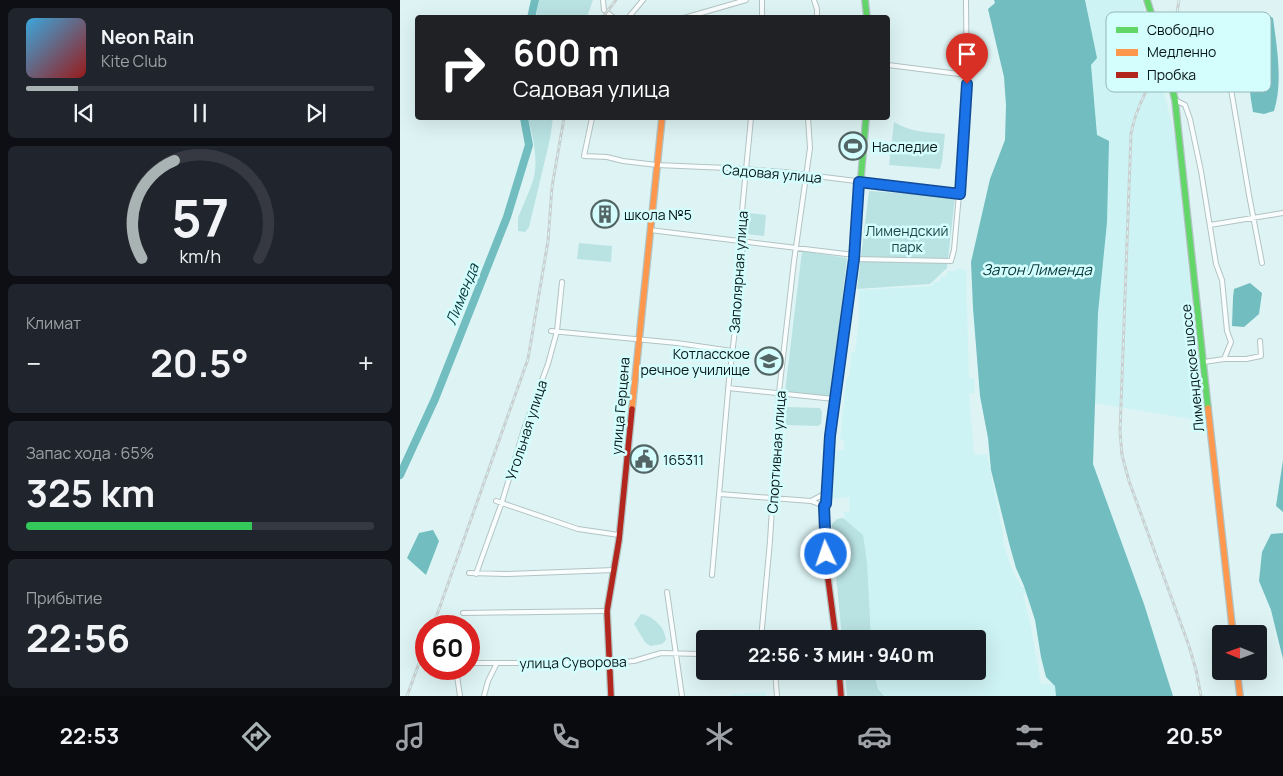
<!DOCTYPE html>
<html lang="ru">
<meta charset="utf-8">
<style>
:root{--surface:#171b24;--page:#20242c;--text:#f1f3f6;--muted:#9ea1a6;--line:#363941;--accent:#aab3b4}
body{margin:0;font-family:Manrope,sans-serif;background:var(--page);color:var(--text);height:100vh;display:flex;flex-direction:column;font-size:19px;white-space:nowrap}
*{box-sizing:border-box;margin:0}
p{font-size:16px;color:var(--muted)}
.icon{flex:none;width:28px;height:28px;fill:none;stroke:currentColor;stroke-width:2;stroke-linecap:round;stroke-linejoin:round}
.map{position:relative;flex:1;overflow:hidden}
.side{display:flex;flex-direction:column;gap:8px;padding:8px;background:#0d0f14;width:400px}
.side>*{flex:none}
.hud{position:absolute;left:15px;top:15px;width:475px;height:105px;border-radius:5px;box-shadow:0 5px 20px #0002;background:#202124;color:#fff;overflow:hidden}
.needle{width:32px;rotate:271deg}
.fabs{position:absolute;left:812px;top:625px;display:grid;gap:10px}
.fabs a{display:grid;place-items:center;width:55px;height:55px;border-radius:5px;background:var(--surface);box-shadow:0 5px 20px #0002;font-size:25px}
.speed{position:absolute;left:15px;top:615px;display:flex;gap:10px;font-size:25px;font-weight:700;text-align:center}
.speed>*{display:grid;place-content:center;width:65px;height:65px;border-radius:50%;background:var(--surface);box-shadow:0 5px 20px #0002;line-height:1}
.speed .limit{border:8px solid #d22;background:#fff;color:#111}
.pin{position:absolute;display:grid;place-items:center;width:42px;height:42px;color:#fff;margin:-51px -21px;border-radius:50% 50% 50% 0;rotate:-45deg;box-shadow:0 0 5px #0007}
.pin .icon{rotate:45deg}
.me{position:absolute;width:55px;margin:-28px;rotate:357deg;stroke-linejoin:round;filter:drop-shadow(0 0 4px #0008)}
.turn{display:flex;align-items:center;gap:18px;height:105px;padding:0 15px;font-size:22px}
.turn .icon{width:65px;height:65px;stroke-width:2.5}
.turn b{display:block;font-size:35px;line-height:42px}
.big{font-size:38px;font-weight:700;line-height:1.1}
.side .card{flex:1;display:flex;flex-direction:column;justify-content:center;gap:8px;min-width:0;padding:0 18px;border-radius:8px;background:var(--page)}
.side .dial{align-items:center;gap:0}
.dial svg{height:130px;overflow:visible;fill:none;stroke:var(--line);stroke-width:7;stroke-linecap:round;text-anchor:middle}
.dial text{fill:var(--text);stroke:none}
.song{display:flex;align-items:center;gap:15px}
.cover{width:60px;height:60px;border-radius:8px;background:linear-gradient(135deg,hsl(200 70% 55%),hsl(0 70% 35%))}
.played{height:5px;border-radius:2px;background:linear-gradient(90deg,var(--accent) 15%,var(--line) 15%)}
.keys{display:flex;justify-content:space-around;direction:ltr}
.heat{display:flex;justify-content:space-between;align-items:center;font-size:28px;direction:ltr}
.charge{height:8px;border-radius:4px;background:linear-gradient(90deg,#34c759 65%,var(--line) 0)}
.trip{position:absolute;left:296px;top:630px;width:290px;height:50px;border-radius:5px;background:var(--surface);box-shadow:0 5px 20px #0002;font-weight:700;line-height:50px;text-align:center}
.tab-bar{display:flex;height:80px;justify-content:space-around;align-items:center;background:#090b0e;color:var(--muted)}
.tab-bar .icon{width:35px;height:35px}
.tab-bar .on{color:var(--accent)}
.tab-bar b{font-size:22px;color:var(--text)}
main{display:flex;flex:1;min-height:0}
.map>svg:first-child{display:block}
.built{fill:#cef3f4}
.green{fill:#b9e2e3}
.water{fill:#71bdc0}
.lines{fill:none;stroke-linecap:round;stroke-linejoin:round}
.river{stroke:#71bdc0;stroke-width:8}
.street-casing{stroke:#b2c3c3;stroke-width:6}
.fast-casing{stroke:#b2c3c3;stroke-width:8}
.slow-casing{stroke:#b2c3c3;stroke-width:8}
.jam-casing{stroke:#b2c3c3;stroke-width:8}
.street{stroke:#fafdfd;stroke-width:4}
.fast{stroke:#63d668;stroke-width:5.5}
.slow{stroke:#ff974d;stroke-width:5.5}
.jam{stroke:#b3261e;stroke-width:5.5}
.rail-casing{stroke:#cacfcf;stroke-width:3}
.rail{stroke:#d4fdfe;stroke-width:1;stroke-dasharray:4;stroke-linecap:butt}
.route-casing{stroke:#114b97;stroke-width:12}
.route{stroke:#1a73e8;stroke-width:9}
.labels{text-anchor:middle;dominant-baseline:central;stroke-width:5;stroke-linejoin:round;paint-order:stroke}
.poi-label{font-size:14px;fill:#081717;stroke:#d4fdfe;text-anchor:start}
.street-label{font-size:14px;fill:#081717;stroke:#d4fdfe}
.park-label{font-size:14px;fill:#1a4749;stroke:#d4fdfe}
.water-label{font-size:15px;font-style:italic;fill:#063739;stroke:#d4fdfe}
.key{fill:#d4fdfe;stroke:#97b8b9;stroke-width:1}
.key-label{font-size:14px;fill:#081717}
</style>
<main>
<section class="side">
<div class="card">
<div class="song"><i class="cover"></i><div><b>Neon Rain</b><p>Kite Club</p></div></div>
<div class="played"></div>
<div class="keys"><svg class="icon" aria-label="previous" viewBox="0 0 24 24"><path d="M18 5L8 12l10 7zM5 5v14"/></svg><svg class="icon" aria-label="pause" viewBox="0 0 24 24"><path d="M8 5v14M16 5v14"/></svg><svg class="icon" aria-label="next" viewBox="0 0 24 24"><path d="M6 5l10 7-10 7zM19 5v14"/></svg></div>
</div>
<div class="card dial"><svg viewBox="0 0 100 80">
<path d="M14 69A42 42 0 1 1 86 69"/>
<path d="M14 69A42 42 0 0 1 34 9" stroke="#aab3b4"/>
<text x="50" y="56" font-size="32" font-weight="700">57</text>
<text x="50" y="72" font-size="11">km/h</text>
</svg></div>
<div class="card"><p>Климат</p>
<div class="heat"><a>−</a><b class="big">20.5°</b><a>+</a></div>
</div>
<div class="card"><p>Запас хода · 65%</p><b class="big">325 km</b><div class="charge"></div></div>
<div class="card"><p>Прибытие</p><b class="big">22:56</b></div>
</section>
<div class="map">
<svg width="883" height="696" viewBox="0 0 883 696">
<rect width="100%" height="100%" fill="#def4f4"/>
<path class="built" d="M686 0H742L776 142 803 421 695 403Z
M556 268 566 270 569 378H574L575 393 569 394 574 455 587 454 603 532V542L611 567 621 587 636 585 637 591 623 594 631 627 641 684 659 683 660 696H455L454 671H578V639H452L444 512 450 511 449 497 431 499 433 451 444 450V440L440 439 446 381 449 375 452 352H455L459 317V290L533 286V282L540 281V277L547 276V271H556Z
M366 692V696H331L332 694Z"/>
<path class="green" d="M139 0H193L187 17H136Z
M128 118H153L150 139 129 227 125 232 118 231V218C123 205 130 191 134 177 138 158 133 136 128 118Z
M494 122C510 132 526 132 545 134L542 162 540 169 489 165Z
M469 191 555 197 547 268 530 284 457 289Z
M349 213 366 215 364 236 346 234Z
M179 243 212 246 211 262 177 259Z
M402 251 447 258 431 396 385 392Z
M386 407 420 408 422 412 421 424 418 426 387 425 384 420Z
M443 518 463 535 467 562 471 639H442L432 531V524L437 519Z
M241 614C253 616 265 627 266 640L262 644 250 646 245 642 234 624Z
M445 671H473L478 689 484 696H447Z"/>
<path class="water" d="M594 0H685L697 58 691 65 697 135 709 141 707 222 698 313 693 464 744 604 773 696H656L655 686 646 677 641 657 635 620 624 586 616 568 609 543 591 470 588 438 580 396 573 308 571 262 590 179 605 140 606 105 604 77 588 9 595 3Z
M863 12 873 18C877 48 883 82 874 111L864 114 853 112C851 99 848 87 851 73L855 75 863 83 866 82C866 69 859 57 856 43 855 34 855 25 856 15Z
M850 283 862 293 859 314 844 327 832 326 833 297 834 289Z
M883 460V512L876 506Z
M33 530 39 541 26 575 7 558 19 533Z
M883 533V659L871 610 859 581 862 552 871 534Z"/>
<g class="lines">
<path class="river" d="M131 18 135 0
M0 475 35 399 107 217 129 145 124 118"/>
<g class="street-casing">
<path id="street" d="M203 0 204 10 214 18
M362 0V18
M414 0 417 9V18
M228 18 243 0
M284 18 346 0
M488 65 567 75
M831 89 849 195 862 263
M775 100 785 105 790 119 801 171 816 264 822 280 827 331 831 342 824 359
M192 118 184 156 207 157 223 161 257 165 327 168 384 172 560 194
M810 225 883 213
M250 230 454 255
M454 259 551 261 554 250 567 105 566 0
M151 331 277 343 332 351
M804 362 824 359H846L861 356 860 341
M328 388 434 399
M320 494 411 501 424 506
M96 501 178 529 219 535
M411 501 426 493
M69 573 106 574 214 570
M76 574 102 502 124 429 148 364 157 331 162 282
M312 575 329 380 337 313 343 242 342 211 351 118
M267 592 282 696
M63 613 207 611
M361 639 370 541 379 392 394 261 410 148 408 118
M69 663H209L234 661 261 653 299 654 305 656
M56 669 60 696
M375 671 377 696
M84 696 88 681 97 663"/>
</g>
<g class="fast-casing">
<path id="fast" d="M465 0 467 18
M747 0 764 54 775 100 808 408
M438 377 454 259 466 118"/>
</g>
<g class="slow-casing">
<path id="slow" d="M808 408 833 634
M232 409 262 118
M837 671 840 696"/>
</g>
<g class="jam-casing">
<path id="jam" d="M436 639 427 571 424 506 426 503 430 436 438 377
M439 671 441 696
M211 696 207 611 219 540 232 409"/>
</g>
<use href="#street" class="street"/>
<use href="#fast" class="fast"/>
<use href="#slow" class="slow"/>
<use href="#jam" class="jam"/>
<g class="rail-casing">
<path id="rail" d="M779 0C777 16 774 31 768 45 756 76 737 101 731 134L720 432 722 455 729 481 789 646 796 670 801 696
M202 18 216 0
M33 626 128 359 148 241 152 187 164 118
M7 696 26 644"/>
</g>
<use href="#rail" class="rail"/>
</g>
<g class="lines">
<g class="route-casing">
<path id="route" d="M426 554 424 506 426 504 430 436 454 259 459 182 560 194 567 84"/>
</g>
<use href="#route" class="route"/>
</g>
<defs>
<g id="stadium-ring" transform="scale(1.4375)"><circle r="9.5" fill="#d4fdfe" stroke="#536464" stroke-width="1.5"/><path d="M0-5a6.5 5 0 1 0 0 10a6.5 5 0 1 0 0-10ZM-3.5-1.8h7v3.6h-7Z" fill="#536464"/></g>
<g id="building-ring" transform="scale(1.4375)"><circle r="9.5" fill="#d4fdfe" stroke="#536464" stroke-width="1.5"/><path d="M-4-6H4V6H1V3H-1V6H-4ZM-2.5-4.3h1.7v1.8h-1.7ZM.8-4.3h1.7v1.8H.8ZM-2.5-1h1.7V.8h-1.7ZM.8-1h1.7V.8H.8Z" fill="#536464"/></g>
<g id="university-ring" transform="scale(1.4375)"><circle r="9.5" fill="#d4fdfe" stroke="#536464" stroke-width="1.5"/><path d="M0-5L7-2L0 1L-7-2ZM-4 1L0 2.5L4 1V4Q0 6-4 4Z" fill="#536464"/></g>
<g id="civic-ring" transform="scale(1.4375)"><circle r="9.5" fill="#d4fdfe" stroke="#536464" stroke-width="1.5"/><path d="M-.6-6.5H3V-4.5H.6V-3L4-1V1h2V6H-6V1h2V-1L-.6-3ZM-1.2 2.5V6h2.4V2.5Z" fill="#536464"/></g>
</defs>
<g fill-rule="evenodd">
<use href="#stadium-ring" x="453" y="146"/>
<use href="#building-ring" x="205" y="214"/>
<use href="#university-ring" x="369" y="361"/>
<use href="#civic-ring" x="244" y="459"/>
</g>
<g class="labels">
<g class="poi-label">
<text x="472" y="146">Наследие</text>
<text x="224" y="214">школа №5</text>
<text x="350" y="353" text-anchor="end">Котласское<tspan x="350" dy="16">речное училище</tspan></text>
<text x="263" y="459">165311</text>
</g>
<g class="street-label">
<text transform="translate(372 173) rotate(5)">Садовая улица</text>
<text transform="translate(338 272) rotate(-86)">Заполярная улица</text>
<text transform="translate(792 368) rotate(-96)">Лимендское шоссе</text>
<text transform="translate(220 406) rotate(-85)">улица Герцена</text>
<text transform="translate(126 430) rotate(-72)">Угольная улица</text>
<text transform="translate(376 452) rotate(-86)">Спортивная улица</text>
<text transform="translate(173 662) rotate(-1)">улица Суворова</text>
</g>
<g class="park-label">
<text x="507" y="230">Лимендский<tspan x="507" dy="16">парк</tspan></text>
</g>
<g class="water-label">
<text x="637" y="269">Затон Лименда</text>
<text transform="translate(62 294) rotate(-68)">Лименда</text>
</g>
</g>
<rect x="706" y="12" width="165" height="80" rx="8" class="key"/>
<rect x="716" y="27" width="22" height="6" fill="#63d668"/>
<rect x="716" y="49" width="22" height="7" fill="#ff974d"/>
<rect x="716" y="72" width="22" height="6" fill="#b3261e"/>
<g class="key-label">
<text x="747" y="35">Свободно</text>
<text x="747" y="57">Медленно</text>
<text x="747" y="80">Пробка</text>
</g>
</svg>
<div class="fabs">
<a><svg class="needle" viewBox="-14 -14 28 28"><path d="M0-13l5 13h-10z" fill="#e53935"/><path d="M0 13l5-13h-10z" fill="#9ea1a6"/></svg></a>
</div>
<div class="speed"><div class="limit">60</div></div>
<div class="pin" style="left:567px;top:84px;background:#d93025"><svg class="icon" aria-label="arrive" viewBox="0 0 24 24"><path d="M6 21V4h12l-3 4 3 4H6"/></svg></div>
<svg class="me" style="left:426px;top:554px" viewBox="-20 -20 40 40"><circle r="17" fill="#1a73e8" stroke="#fff" stroke-width="3"/><path d="M0-11L8 9 0 5-8 9z" fill="#fff"/></svg>
<div class="trip">22:56 · 3 мин · 940 m</div>
<div class="hud">
<div class="turn"><svg class="icon" aria-label="right" viewBox="0 0 24 24"><path d="M7 20v-9h11M14 6l5 5-5 5"/></svg><div><b>600 m</b>Садовая улица</div></div>
</div>
</div>
</main>
<nav class="tab-bar">
<b>22:53</b>
<svg class="icon on" aria-label="directions" viewBox="0 0 24 24"><path d="M12 3l9 9-9 9-9-9zM9 14v-3h6M13 9l2 2-2 2"/></svg>
<svg class="icon" aria-label="music" viewBox="0 0 24 24"><path d="M9 18V5l10-2v13"/><circle cx="6" cy="18" r="3"/><circle cx="16" cy="16" r="3"/></svg>
<svg class="icon" aria-label="phone" viewBox="0 0 24 24"><path d="M5 4h4l2 5-3 2q2 4 5 5l2-3 5 2v4C11 20 4 13 5 4z"/></svg>
<svg class="icon" aria-label="climate" viewBox="0 0 24 24"><path d="M12 3v18M4 7l16 10M4 17L20 7"/></svg>
<svg class="icon" aria-label="car" viewBox="0 0 24 24"><path d="M5 17H2v-5l4-1 3-4h7l3 4 3 1v5h-3M9 17h6M6 11h13"/><circle cx="7" cy="17" r="2"/><circle cx="17" cy="17" r="2"/></svg>
<svg class="icon" aria-label="filters" viewBox="0 0 24 24"><path d="M4 7h16M4 17h16"/><circle cx="9" cy="7" r="2"/><circle cx="15" cy="17" r="2"/></svg>
<b>20.5°</b>
</nav>
